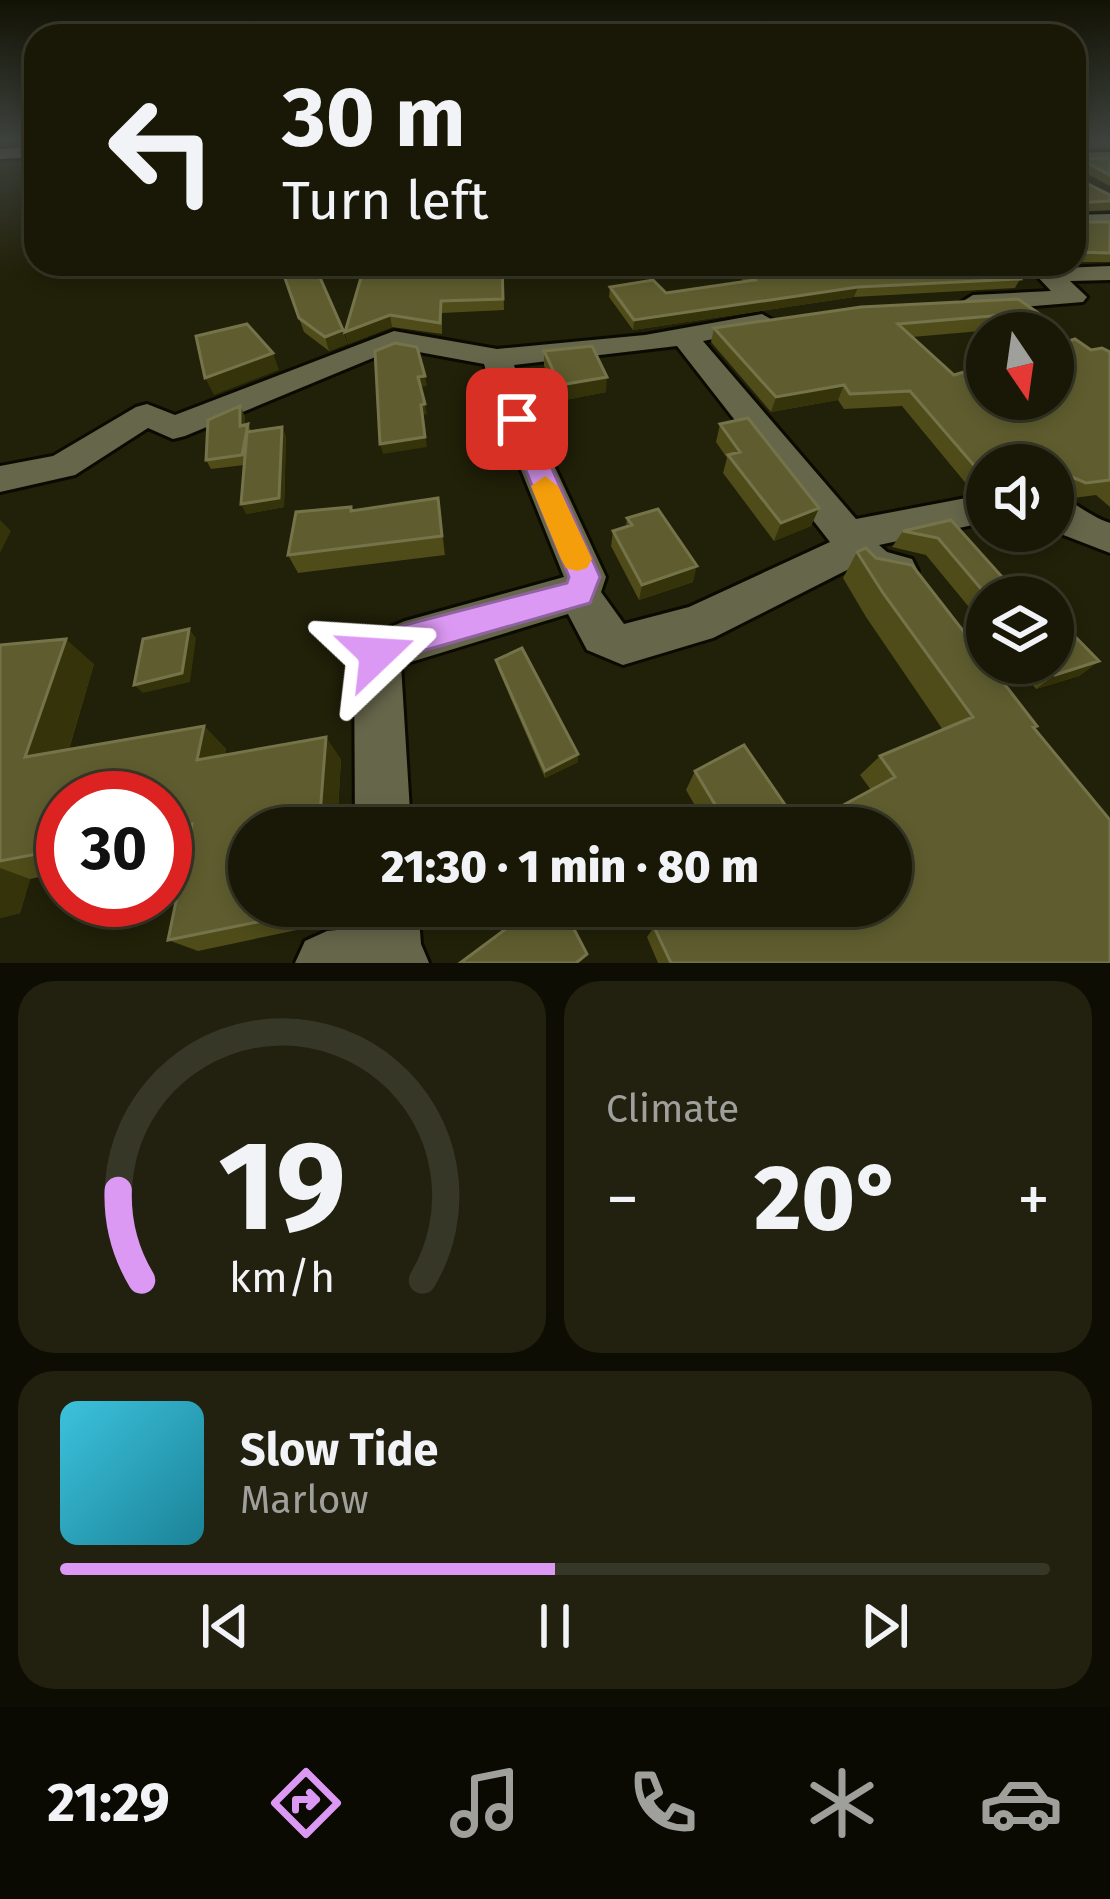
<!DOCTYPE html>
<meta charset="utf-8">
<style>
:root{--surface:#191806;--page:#222110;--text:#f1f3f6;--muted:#9fa09b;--line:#373728;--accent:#dc99f4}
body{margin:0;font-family:"Fira Sans",sans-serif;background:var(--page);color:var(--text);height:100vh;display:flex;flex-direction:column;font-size:45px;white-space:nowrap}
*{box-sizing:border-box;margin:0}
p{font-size:39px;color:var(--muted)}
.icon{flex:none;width:66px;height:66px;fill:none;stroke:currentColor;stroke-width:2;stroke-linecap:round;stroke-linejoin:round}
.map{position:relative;height:963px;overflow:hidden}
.details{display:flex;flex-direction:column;gap:18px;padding:18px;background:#0e0d03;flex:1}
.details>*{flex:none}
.top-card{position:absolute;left:24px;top:24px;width:1062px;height:252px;border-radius:36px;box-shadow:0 6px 18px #0003,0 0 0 3px var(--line);background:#191806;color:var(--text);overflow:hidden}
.needle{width:78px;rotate:167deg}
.fabs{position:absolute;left:966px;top:312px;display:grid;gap:24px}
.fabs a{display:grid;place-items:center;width:108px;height:108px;border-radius:50%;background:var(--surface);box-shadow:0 6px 18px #0003,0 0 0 3px var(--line);font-size:60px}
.speed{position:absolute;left:36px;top:771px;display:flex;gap:24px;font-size:60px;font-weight:700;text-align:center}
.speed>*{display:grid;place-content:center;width:156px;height:156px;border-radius:50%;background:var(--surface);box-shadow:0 6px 18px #0003,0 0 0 3px var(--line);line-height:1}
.speed .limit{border:18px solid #d22;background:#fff;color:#111}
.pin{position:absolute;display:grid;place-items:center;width:102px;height:102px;color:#fff;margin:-51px;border-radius:24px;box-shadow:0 6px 18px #0006}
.me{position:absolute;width:132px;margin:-66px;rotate:70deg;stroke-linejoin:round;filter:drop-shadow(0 0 9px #0008)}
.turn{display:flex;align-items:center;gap:42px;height:252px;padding:0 60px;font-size:54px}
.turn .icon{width:156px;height:156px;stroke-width:2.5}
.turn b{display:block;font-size:84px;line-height:102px}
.big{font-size:90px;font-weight:800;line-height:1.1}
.details .card{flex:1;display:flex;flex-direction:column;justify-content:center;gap:18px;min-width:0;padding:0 42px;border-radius:36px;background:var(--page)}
.details .dial{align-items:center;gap:0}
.dial svg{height:312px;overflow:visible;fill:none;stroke:var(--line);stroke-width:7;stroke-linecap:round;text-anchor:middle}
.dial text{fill:var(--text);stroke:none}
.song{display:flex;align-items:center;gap:36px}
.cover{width:144px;height:144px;border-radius:18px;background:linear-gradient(135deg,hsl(190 70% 55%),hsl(190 70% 35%))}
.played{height:12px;border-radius:6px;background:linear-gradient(90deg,var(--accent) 50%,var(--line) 50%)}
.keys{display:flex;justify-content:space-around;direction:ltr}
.heat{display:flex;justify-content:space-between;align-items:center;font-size:66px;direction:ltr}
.details .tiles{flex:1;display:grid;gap:18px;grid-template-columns:1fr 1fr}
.card:last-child{grid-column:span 2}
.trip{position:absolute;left:228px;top:807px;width:684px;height:120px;border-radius:60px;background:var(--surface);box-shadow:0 6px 18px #0003,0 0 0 3px var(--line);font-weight:800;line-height:120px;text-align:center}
.dock{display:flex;height:192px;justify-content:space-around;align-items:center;background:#0a0a02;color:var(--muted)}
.dock .icon{width:84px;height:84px}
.dock .on{color:var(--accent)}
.dock b{font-size:54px;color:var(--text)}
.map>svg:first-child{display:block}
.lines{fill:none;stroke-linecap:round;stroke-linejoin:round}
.minor-casing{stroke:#0b0a00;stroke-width:6}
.minor{fill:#66664b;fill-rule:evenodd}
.wall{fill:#4f4c1a}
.shaded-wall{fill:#35330a}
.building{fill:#5f5d2f;stroke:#75734a;stroke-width:3}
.route{fill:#dc99f4;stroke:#8f639f;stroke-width:3}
.slow{fill:#f59e0b}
</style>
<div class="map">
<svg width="1110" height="963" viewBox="0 0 1110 963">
<rect width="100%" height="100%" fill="#212008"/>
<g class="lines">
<g class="minor-casing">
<path id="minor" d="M36 147V157L0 159V149Z
M1110 152V162L1074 163V153Z
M1110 214V226L1074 227V215Z
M1110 266V280L1070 281 1087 297 1083 302 973 311 960 303 973 295 1051 291 1035 274 1038 269Z
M762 314 776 322 772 328 703 341 856 519 987 494V522L879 545 887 552 912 559 918 571 912 583C890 590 866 586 851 568L713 638 623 665 587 650 568 614 401 665 411 828H355L354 654 361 639 405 621 564 577 501 420 484 364 397 348 185 436 173 439 148 428 75 475 0 492V466L53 456 136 407 147 404 175 415 394 331 497 349 645 335ZM677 346 830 542 689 607 624 624 601 592 606 577 533 420 514 365Z
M1053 494C1074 500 1088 516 1110 523V553L1053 531Z
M358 906H418L421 944 429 963H295L305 941 327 931 358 928Z"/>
</g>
<use href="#minor" class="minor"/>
</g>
<path class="wall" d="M1074 142H1110V148L1075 150 1074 155 1079 159 1110 158V186L1076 168 1074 177 1110 195V210L1075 212V218L1080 222H1110V262H1074Z
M280 264 343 330 347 344 329 351 304 332Z
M503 264 504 310 442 313V334L392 327 348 344 345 332Z
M738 264H1026L1024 267H1009L1020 279 1015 288 854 297 633 330 609 297 610 287 666 293 744 282 736 273Z
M1037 312 1028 327 912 337 954 375 1091 350 1110 352V507L1096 495 1073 498 1057 491 1053 495V465H987V490L973 492 902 406 844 409 838 400 771 412 711 342 714 328Z
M544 351 606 392 560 401 544 366Z
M245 416 244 425 248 424 251 431 286 436 284 507 246 514 244 465 211 469 206 460Z
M720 424 819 508 811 526 774 541 723 473 727 458 716 442Z
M438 498 445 555 298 573 288 555 351 507 353 511Z
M627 518 693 582 639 600 611 546 613 531 626 527Z
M951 520 1020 597H987V629L926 555 892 547 903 531Z
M857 552 1034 728 1110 963H658L647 937 654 927 891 828H708L686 790 695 771 801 828 871 790 860 775 880 756 943 730 866 617 843 578Z
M0 645 94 664 69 749 204 726 226 749 225 755 341 759 337 828H249V906H332L330 923 198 951 168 940 187 848 165 852V798H63V872L30 879 20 913 0 918Z
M496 660 578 762 545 778 498 669Z
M1099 661 1079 676 1036 689 1015 663Z"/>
<path class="shaded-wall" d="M858 287 854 297 633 330 634 320Z
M390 315 392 327 348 344 345 332Z
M343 330 347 344 329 351 325 337Z
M273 353 279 370 214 395 205 378Z
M425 376 427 386 420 387 418 377Z
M607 377 606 392 560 401V385Z
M844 385 838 400 771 412 776 397Z
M425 404 427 414 423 415 427 447 383 454 380 444 421 405Z
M240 406 245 416 244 435 240 426Z
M282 427 286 436 284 507 246 514 241 504Z
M819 508 811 526 774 541 781 523Z
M0 520 11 531 0 553Z
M697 566 693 582 639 600 642 585Z
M189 629 196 638 190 682 143 693 134 685Z
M66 639 94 664 60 778 25 757Z
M1099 661 1079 676 1036 689 1055 675Z
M204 726 226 749 220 781 197 760Z
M326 737 341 759 337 828H319Z
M578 754V762L545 778V771Z
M0 868 30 879 20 913 0 918Z
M312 906H332L330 923 312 911Z"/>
<path class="building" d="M1074 142H1081H1075L1074 155 1079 159 1110 158V175L1081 160 1075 161 1074 177 1110 195V201L1076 203 1075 218 1080 222H1110V253L1074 252Z
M280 264H314L343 330 325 337 299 318Z
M365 264H502L503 299 441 301 440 323 390 315 345 332Z
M739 264H1006L1020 279 858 287 634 320 610 287 653 280 666 293 755 280Z
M1018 299 1037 312 898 324 954 375 987 365V399H1053V346L1075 339 1091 350 1102 348 1110 352V480L1086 483 1067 475 1061 486 1054 487 1053 465H987V476L984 477 910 391 850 394 844 385 776 397 714 328 861 307Z
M247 324 273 353 205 378 196 336Z
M395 343 417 347 425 376 418 377 425 404 421 405 425 437 380 444 375 351Z
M592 346 607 377 560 385 544 351Z
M240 406V426L248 424 242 455 206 460 208 420Z
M748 418 819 508 781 523 728 455 740 452 720 424Z
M282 427 279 498 241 504 247 432Z
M438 498 442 536 288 555 296 512 351 507V511Z
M658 509 697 566 642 585 613 531 632 525 627 518Z
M951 520 1020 597H988L938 538 903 531Z
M866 548 876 558 912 565 1037 726 1033 727 1110 820V963H671L654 927 692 906H891V828H729L695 771 744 745 801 828 895 777 880 756 973 717 883 593 857 552Z
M1053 615H1054L1099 661 1055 675 1045 663H1053Z
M189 629 182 673 134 685 143 639Z
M66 639 25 757 204 726 197 760 326 737 319 828H249V906H312V911L168 940 192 824 165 829V798H63V849L0 861V645Z
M522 648 578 754 545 771 496 660Z
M537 906H562L587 954 576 963H460Z"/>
<linearGradient id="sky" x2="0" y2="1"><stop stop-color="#121204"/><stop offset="0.51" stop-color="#3d423d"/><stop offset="1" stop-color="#3d423d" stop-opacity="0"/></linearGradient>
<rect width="1110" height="276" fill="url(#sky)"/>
<path class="route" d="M517 411 530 419 600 577 590 603 412 654 377 670 365 665 360 654 365 643 405 625 567 583 569 577 505 419Z"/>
<path class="slow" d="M545 476 558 486 592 559 587 568 577 571 566 568 561 559 531 486Z"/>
</svg>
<div class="fabs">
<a><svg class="needle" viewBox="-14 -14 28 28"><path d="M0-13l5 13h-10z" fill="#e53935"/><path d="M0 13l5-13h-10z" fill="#9fa09b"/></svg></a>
<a><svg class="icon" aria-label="sound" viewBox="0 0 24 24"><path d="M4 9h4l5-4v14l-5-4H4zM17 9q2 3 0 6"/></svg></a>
<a><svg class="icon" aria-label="layers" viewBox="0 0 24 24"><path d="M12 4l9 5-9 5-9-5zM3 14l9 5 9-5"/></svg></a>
</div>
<div class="speed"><div class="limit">30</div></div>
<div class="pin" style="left:517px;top:419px;background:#d93025"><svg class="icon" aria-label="arrive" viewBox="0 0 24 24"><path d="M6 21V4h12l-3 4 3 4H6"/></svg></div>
<svg class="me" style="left:377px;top:654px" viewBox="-20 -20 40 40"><path d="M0-17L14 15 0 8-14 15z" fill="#dc99f4" stroke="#fff" stroke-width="4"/></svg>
<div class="trip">21:30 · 1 min · 80 m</div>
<div class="top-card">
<div class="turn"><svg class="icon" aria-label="left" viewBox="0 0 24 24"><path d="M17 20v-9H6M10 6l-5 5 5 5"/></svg><div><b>30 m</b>Turn left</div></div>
</div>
</div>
<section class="details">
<div class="tiles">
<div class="card dial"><svg viewBox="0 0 100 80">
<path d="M14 69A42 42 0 1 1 86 69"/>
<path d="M14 69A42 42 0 0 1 8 46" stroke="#dc99f4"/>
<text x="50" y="56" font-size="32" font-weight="700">19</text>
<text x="50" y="72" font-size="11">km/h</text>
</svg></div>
<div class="card"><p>Climate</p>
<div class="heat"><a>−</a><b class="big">20°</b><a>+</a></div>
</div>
<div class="card">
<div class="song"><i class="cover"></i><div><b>Slow Tide</b><p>Marlow</p></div></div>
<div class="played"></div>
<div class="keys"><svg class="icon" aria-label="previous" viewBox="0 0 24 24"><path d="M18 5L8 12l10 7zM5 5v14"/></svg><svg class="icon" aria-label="pause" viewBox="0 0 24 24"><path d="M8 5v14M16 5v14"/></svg><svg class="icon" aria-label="next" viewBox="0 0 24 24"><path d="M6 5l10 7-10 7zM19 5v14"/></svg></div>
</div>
</div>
</section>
<nav class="dock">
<b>21:29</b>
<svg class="icon on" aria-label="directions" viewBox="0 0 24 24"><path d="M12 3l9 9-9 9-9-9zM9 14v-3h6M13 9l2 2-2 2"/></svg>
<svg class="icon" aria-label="music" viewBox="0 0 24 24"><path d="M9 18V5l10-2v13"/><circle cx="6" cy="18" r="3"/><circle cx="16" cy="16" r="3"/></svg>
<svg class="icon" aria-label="phone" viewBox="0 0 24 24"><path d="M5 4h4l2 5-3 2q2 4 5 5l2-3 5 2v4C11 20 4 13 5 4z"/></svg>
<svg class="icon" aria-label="climate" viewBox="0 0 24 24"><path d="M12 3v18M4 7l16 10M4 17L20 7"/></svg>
<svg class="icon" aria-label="car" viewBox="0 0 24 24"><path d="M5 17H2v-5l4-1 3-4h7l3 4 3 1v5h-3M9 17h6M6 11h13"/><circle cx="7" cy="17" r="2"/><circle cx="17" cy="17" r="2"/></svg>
</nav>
